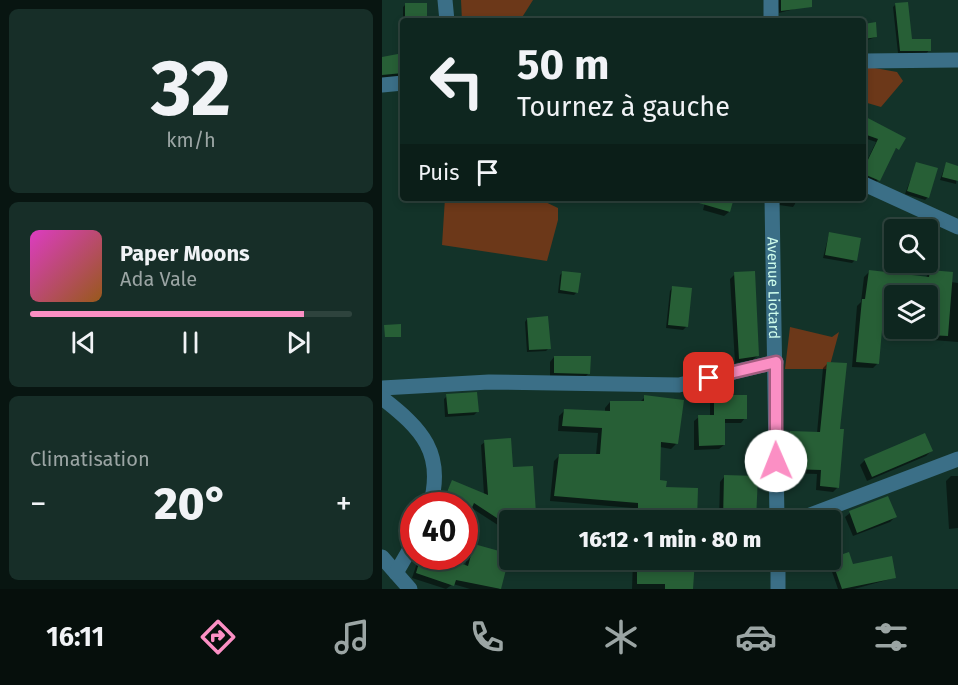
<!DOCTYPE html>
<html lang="fr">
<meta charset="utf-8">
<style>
:root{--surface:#0e261f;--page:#172e28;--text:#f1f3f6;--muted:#9ba5a4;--line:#2e433d;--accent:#fb8fc4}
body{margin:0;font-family:"Fira Sans",sans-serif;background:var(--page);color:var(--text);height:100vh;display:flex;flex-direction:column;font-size:22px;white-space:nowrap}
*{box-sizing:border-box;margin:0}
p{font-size:20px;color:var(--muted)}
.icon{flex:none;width:33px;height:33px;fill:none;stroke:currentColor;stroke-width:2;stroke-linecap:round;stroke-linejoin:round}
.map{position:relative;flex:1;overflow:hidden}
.drawer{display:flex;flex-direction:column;gap:9px;padding:9px;background:#081511;width:382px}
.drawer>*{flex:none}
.hud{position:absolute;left:18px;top:18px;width:466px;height:183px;border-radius:6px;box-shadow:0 3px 9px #0003,0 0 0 2px var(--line);background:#0e261f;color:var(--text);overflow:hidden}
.fabs{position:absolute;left:502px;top:219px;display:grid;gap:12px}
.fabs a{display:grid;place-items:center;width:54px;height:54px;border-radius:6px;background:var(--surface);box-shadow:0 3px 9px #0003,0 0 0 2px var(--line);font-size:30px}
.speed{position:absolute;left:18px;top:492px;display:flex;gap:12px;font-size:30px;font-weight:700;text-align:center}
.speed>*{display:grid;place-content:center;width:78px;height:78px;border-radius:50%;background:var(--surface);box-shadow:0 3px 9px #0003,0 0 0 2px var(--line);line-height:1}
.speed .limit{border:9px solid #d22;background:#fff;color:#111}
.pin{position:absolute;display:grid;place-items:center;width:51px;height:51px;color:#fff;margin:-26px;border-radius:12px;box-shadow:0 3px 9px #0006}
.me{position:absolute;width:66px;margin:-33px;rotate:359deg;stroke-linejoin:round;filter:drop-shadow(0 0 4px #0008)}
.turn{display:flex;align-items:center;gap:21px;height:126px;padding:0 18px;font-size:27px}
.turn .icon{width:78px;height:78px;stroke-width:2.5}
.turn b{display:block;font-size:42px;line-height:51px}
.then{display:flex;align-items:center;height:57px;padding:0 18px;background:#0003;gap:12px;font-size:22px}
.big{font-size:45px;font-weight:800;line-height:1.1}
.drawer .card{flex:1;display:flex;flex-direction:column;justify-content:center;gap:9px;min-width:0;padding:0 21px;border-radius:9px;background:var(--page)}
.drawer .dial{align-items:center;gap:0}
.dial b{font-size:78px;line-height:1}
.song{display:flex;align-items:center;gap:18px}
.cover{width:72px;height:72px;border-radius:9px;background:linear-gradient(135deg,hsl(310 70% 55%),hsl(30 70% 35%))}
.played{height:6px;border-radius:3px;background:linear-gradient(90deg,var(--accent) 85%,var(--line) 85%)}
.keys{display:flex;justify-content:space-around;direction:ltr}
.heat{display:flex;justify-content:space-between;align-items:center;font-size:33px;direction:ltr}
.trip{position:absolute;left:117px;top:510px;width:342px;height:60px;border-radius:6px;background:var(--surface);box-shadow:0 3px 9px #0003,0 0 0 2px var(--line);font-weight:800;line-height:60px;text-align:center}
.dock{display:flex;height:96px;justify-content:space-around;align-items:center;background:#060f0c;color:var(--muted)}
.dock .icon{width:42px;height:42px}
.dock .active{color:var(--accent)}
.dock b{font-size:27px;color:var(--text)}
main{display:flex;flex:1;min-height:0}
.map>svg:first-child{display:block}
.green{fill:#6c3819}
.shadow{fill:#0007}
.building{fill:#275f36}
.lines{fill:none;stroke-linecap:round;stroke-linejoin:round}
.minor{stroke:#3b6f87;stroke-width:15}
.route-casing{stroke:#a35d7f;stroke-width:15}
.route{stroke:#fb8fc4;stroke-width:10}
.labels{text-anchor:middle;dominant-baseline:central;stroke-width:6;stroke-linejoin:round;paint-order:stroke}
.street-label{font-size:15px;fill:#cffdec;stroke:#001a11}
</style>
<main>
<section class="drawer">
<div class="card dial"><b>32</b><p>km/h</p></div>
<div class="card">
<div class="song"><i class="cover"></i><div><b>Paper Moons</b><p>Ada Vale</p></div></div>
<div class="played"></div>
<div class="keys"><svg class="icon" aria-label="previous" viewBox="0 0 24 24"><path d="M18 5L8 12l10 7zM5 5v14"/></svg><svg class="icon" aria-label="pause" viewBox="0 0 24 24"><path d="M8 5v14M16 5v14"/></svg><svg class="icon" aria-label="next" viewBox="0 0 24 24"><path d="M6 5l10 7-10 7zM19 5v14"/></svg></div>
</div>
<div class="card"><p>Climatisation</p>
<div class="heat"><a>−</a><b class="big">20°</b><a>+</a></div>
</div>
</section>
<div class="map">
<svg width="576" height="589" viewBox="0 0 576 589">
<rect width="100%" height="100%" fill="#133329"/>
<path class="green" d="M79 0H151L139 19 80 21Z
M487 67 515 72 521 81 499 107 482 102V71Z
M63 198H111L125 201 126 198H155L176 208V220L165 261 60 245Z
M408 327 450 337 457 332 447 369H403Z"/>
<path class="shadow" d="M395 0H415L416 8 397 13Z
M24 4 43 21H21V28V7Z
M514 4 528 41 547 50 545 53H516L511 7Z
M492 24 494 37 482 41V25Z
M21 55V78L0 80V58Z
M482 117 522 138 517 147 511 150 494 183 482 177V167L494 142 482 138Z
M535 163 546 197 543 200 523 194Z
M564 164 576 167 574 184 558 180Z
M324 198H351L347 212 342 216 321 210Z
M395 198H414L413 204 411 207 397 205Z
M447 234 473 260 470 263 441 258Z
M548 271 569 282 576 283V342L538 339 539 328H546V296H513V302L501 301 496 363 491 368 470 367 475 306 479 302 482 277 487 272 543 279Z
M181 272 195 292 192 295 176 293 178 275Z
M353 274 376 355 371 360 353 363 348 279Z
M290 288 304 327 301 330 284 328 288 291Z
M145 319 167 348 164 351 145 352 143 322Z
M172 357 207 373 202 378 168 377V362Z
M446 363 457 430 456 487 451 492 434 490 435 474 403 473 404 437 409 433H435L441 368Z
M65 396 95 412 92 415 63 417 62 399Z
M263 397 294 444 289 449 278 447 276 481 283 488 315 490 313 520H251V508L168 501 172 461 178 455H214L216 433 176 431 177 416 182 411 223 412V408L228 402 257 403Z
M333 397 363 418 359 423H342V445L337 449 312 450V421L317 417 328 416V402Z
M103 442 130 469 150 468 153 520H140L142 502 122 529 88 507 84 513 82 506 59 503 70 482 102 495 99 445Z
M549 451 544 456 485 481 478 465 483 460Z
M569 476H576V528L567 529 564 481Z
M342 477 374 478 373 520H337L338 482Z
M468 513 513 517 508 522 471 536 463 517Z
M92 546 127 555 117 589H88L71 584 64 589 30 578 35 563 40 558 83 566 87 550Z
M466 554 470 565 512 578 472 589H456L447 563Z
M136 560H155L151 563 136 562Z
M251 560H311L310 589H250Z"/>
<path class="building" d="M399 0H430V7L399 11Z
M526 2 530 39H549V51H518L513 3Z
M23 3H45V21H23Z
M494 22 495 37 482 39V24Z
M21 53V73L0 75V57Z
M482 116 524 138 517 150 514 148 498 181 482 174V168L496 139 482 134Z
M534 162 556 168 547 198 525 191Z
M564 162 576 166V181L560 177Z
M310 198H352L348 212 310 201Z
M447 232 479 238 475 261 443 255Z
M487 270 547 277 548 270 571 272 566 336 546 335V296H503L497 364 474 362 480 299H483Z
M180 271 199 273 196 293 178 290Z
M373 271 377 356 357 359 352 272Z
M290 286 310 288 306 327 286 325Z
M166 316 169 349 147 350 145 318Z
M19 324V337H3L2 325Z
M172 356H209L208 374 172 373Z
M445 362 465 363 458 429H462L457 488 438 486 439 470 407 469 408 431 438 432Z
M95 392 97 412 66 414 64 394Z
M262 395 302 400 296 444 279 442 278 480 285 481 284 487 316 488 315 520H256V503L172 496 177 454H218L220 428 180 426 182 409 228 411V401H262Z
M332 395H365V419H343V445L317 446 316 415H332Z
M543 433 551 451 490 477 482 459Z
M129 438 131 467 151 466 154 514 135 515 131 520H128L127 526 92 503 89 510 62 499 70 480 106 495 102 440Z
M342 475 376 476 374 520H341Z
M506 496 515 517 475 533 467 511Z
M92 544 128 554 119 589 74 580 72 586 34 573 39 556H58L86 566Z
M467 552 471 564 510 556 514 578 460 589 449 558Z
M255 560H313L311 589H283V584H255Z"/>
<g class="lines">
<g class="minor">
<path d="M63 0 65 21"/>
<path d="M389 0V21"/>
<path d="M482 61 576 60"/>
<path d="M0 85 21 83"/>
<path d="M482 184 576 227"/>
<path id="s1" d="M390 198 395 520"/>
<path d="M0 388 107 382 297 385 394 362"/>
<path d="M0 398C40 429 63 453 48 506"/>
<path d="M415 520 576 459"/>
<path d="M0 557 28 589"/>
<path d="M396 560V589"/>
<path d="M14 573 32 542"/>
</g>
</g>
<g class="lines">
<g class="route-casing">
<path id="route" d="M327 378 394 362V461"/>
</g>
<use href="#route" class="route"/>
</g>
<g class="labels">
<g class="street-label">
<text stroke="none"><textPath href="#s1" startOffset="90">Avenue Liotard</textPath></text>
</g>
</g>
</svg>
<div class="fabs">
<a><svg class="icon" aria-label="search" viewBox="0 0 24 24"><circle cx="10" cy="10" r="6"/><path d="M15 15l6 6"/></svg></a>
<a><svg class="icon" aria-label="layers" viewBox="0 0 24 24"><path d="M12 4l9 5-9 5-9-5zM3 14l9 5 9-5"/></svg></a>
</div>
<div class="speed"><div class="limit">40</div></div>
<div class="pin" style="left:327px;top:378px;background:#d93025"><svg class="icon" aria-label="arrive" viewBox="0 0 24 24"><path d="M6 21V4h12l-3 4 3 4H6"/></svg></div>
<svg class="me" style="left:394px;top:461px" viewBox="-20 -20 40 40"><circle r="19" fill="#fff"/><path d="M0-13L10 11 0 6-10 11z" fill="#fb8fc4"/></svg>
<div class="trip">16:12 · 1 min · 80 m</div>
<div class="hud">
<div class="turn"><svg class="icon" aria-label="left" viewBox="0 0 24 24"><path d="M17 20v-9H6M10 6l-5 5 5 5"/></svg><div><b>50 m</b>Tournez à gauche</div></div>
<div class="then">Puis<svg class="icon" aria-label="arrive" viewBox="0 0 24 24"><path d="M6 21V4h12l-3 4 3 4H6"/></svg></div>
</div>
</div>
</main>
<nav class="dock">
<b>16:11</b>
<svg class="icon active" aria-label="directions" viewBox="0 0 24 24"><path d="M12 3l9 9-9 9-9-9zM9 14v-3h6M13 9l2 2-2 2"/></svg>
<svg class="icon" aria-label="music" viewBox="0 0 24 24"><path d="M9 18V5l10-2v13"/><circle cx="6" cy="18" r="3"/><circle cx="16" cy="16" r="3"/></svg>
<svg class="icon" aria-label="phone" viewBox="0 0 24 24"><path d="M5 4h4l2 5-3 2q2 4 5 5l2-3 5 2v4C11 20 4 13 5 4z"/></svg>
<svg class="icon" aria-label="climate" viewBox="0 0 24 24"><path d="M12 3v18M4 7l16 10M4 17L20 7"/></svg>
<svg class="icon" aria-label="car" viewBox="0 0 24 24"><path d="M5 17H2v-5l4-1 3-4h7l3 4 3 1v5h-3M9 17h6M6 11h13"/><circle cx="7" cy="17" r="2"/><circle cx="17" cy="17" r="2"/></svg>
<svg class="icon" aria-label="filters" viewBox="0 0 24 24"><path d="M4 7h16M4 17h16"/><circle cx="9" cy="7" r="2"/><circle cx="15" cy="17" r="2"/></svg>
</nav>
